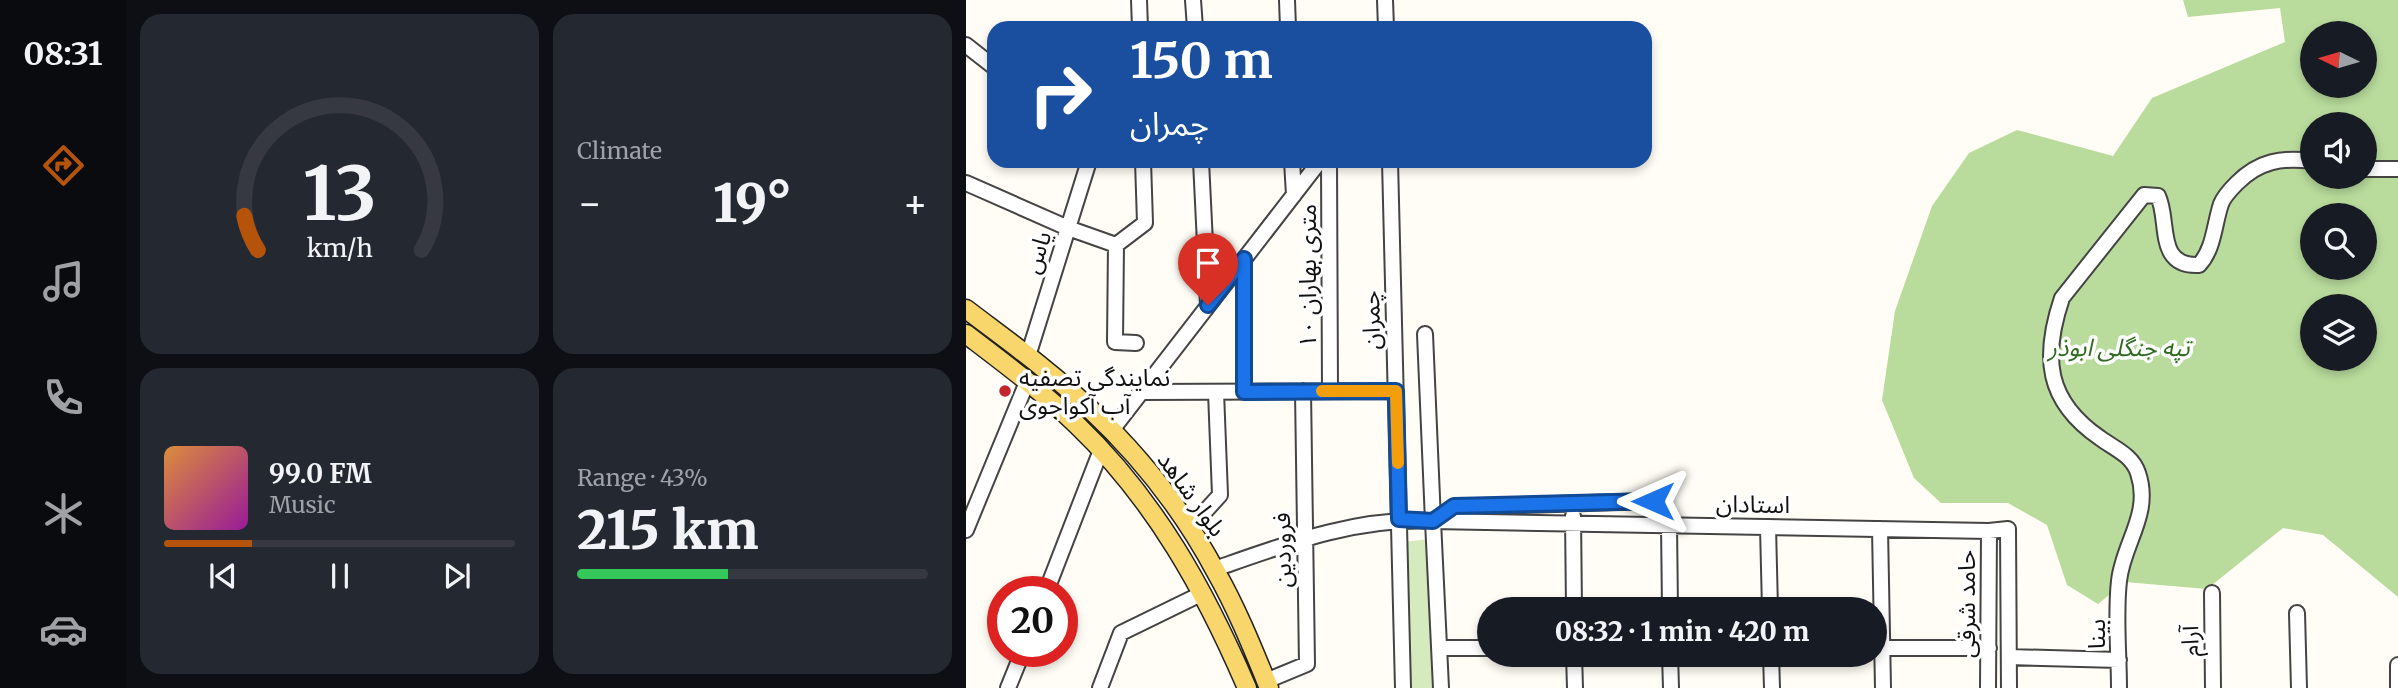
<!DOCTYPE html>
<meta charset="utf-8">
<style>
:root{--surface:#171b24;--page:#242831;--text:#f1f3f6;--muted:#9ea1a6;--line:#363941;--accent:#b45309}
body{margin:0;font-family:Merriweather,"Noto Sans Arabic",serif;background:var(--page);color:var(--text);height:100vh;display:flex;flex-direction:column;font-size:26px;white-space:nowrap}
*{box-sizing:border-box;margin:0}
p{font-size:23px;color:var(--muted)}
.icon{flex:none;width:38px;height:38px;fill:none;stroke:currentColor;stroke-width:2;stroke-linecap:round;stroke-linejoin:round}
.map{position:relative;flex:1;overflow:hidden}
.panel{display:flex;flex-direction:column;gap:14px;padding:14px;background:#0d0f14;width:840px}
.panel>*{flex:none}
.hud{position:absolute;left:21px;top:21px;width:665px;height:147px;border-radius:21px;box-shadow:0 4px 10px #0003;background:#1a4fa0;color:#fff;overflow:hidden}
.needle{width:46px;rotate:275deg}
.buttons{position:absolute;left:1334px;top:21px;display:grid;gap:14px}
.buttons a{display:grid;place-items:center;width:77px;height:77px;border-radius:50%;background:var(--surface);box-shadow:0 4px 10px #0003;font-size:35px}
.speed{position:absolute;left:21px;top:576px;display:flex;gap:14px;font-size:35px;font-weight:700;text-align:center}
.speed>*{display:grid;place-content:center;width:91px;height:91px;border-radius:50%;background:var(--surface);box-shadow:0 4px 10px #0003;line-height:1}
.speed .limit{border:10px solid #d22;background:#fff;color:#111}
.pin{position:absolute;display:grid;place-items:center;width:60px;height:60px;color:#fff;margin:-72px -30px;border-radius:50% 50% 50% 0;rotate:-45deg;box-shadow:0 0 7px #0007}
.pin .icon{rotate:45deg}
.me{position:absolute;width:77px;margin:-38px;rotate:270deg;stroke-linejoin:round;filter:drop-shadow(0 0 5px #0008)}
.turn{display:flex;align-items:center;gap:24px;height:147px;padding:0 28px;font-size:32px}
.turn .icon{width:91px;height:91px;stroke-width:2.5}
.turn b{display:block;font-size:49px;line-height:60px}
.big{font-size:52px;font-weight:800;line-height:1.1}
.panel .card{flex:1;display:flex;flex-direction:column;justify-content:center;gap:10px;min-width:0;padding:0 24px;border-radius:21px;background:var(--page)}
.panel .dial{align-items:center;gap:0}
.dial svg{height:182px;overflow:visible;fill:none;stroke:var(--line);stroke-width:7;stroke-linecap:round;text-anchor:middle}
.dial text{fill:var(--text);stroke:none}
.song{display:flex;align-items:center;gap:21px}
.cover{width:84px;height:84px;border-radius:10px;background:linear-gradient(135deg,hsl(30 70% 55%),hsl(300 70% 35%))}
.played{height:7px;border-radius:4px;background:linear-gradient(90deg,var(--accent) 25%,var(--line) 25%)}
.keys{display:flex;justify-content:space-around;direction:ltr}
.heat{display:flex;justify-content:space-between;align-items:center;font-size:38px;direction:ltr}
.charge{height:10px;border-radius:5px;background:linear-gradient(90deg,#34c759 43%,var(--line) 0)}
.panel .tiles{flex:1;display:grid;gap:14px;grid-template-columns:repeat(2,1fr)}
.trip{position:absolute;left:511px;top:597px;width:410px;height:70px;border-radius:35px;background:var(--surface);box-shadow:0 4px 10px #0003;font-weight:800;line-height:70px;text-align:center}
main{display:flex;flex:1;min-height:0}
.tabs{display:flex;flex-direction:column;width:126px;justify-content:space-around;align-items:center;background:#090b0e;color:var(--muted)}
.tabs .icon{width:49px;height:49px}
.tabs .selected{color:var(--accent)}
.tabs b{font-size:32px;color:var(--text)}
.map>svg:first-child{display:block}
.green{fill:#d5ebbd}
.forest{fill:#b9dc9c;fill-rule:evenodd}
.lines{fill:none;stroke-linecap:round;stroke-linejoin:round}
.minor-casing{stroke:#444;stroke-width:18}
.major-casing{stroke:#222;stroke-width:21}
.minor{stroke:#fff;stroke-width:14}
.major{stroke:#f9d66b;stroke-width:18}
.route-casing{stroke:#114b97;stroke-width:18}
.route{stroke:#1a73e8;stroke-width:12}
.slow{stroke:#f59e0b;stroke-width:12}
.poi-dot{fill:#c4262e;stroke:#fff;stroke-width:2.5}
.labels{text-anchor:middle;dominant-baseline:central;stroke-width:7;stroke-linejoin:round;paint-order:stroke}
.street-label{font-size:24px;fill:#111;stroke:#fff}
.park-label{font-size:24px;font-style:italic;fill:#2f6b1f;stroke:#fff}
.poi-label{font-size:24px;fill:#111;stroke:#fff;text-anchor:start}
</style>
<main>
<nav class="tabs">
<b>08:31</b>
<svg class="icon selected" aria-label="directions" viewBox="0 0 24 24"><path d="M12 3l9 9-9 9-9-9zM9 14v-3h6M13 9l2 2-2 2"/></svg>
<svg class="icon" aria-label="music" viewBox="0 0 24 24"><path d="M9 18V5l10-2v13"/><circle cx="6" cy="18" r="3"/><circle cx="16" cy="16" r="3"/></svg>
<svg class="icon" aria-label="phone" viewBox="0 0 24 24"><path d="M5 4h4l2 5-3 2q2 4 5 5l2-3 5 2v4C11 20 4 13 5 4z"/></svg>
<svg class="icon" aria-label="climate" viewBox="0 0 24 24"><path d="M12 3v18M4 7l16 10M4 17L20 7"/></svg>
<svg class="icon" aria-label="car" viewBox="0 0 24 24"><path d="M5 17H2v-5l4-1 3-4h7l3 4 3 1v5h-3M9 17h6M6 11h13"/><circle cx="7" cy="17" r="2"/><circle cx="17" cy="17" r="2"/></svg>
</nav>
<section class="panel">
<div class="tiles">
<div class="card dial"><svg viewBox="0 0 100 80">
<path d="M14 69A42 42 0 1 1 86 69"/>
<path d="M14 69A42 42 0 0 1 8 54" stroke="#b45309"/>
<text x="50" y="56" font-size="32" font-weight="700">13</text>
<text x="50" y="72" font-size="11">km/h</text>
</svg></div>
<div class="card"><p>Climate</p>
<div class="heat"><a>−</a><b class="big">19°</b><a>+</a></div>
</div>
<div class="card">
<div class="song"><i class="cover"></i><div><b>99.0 FM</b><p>Music</p></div></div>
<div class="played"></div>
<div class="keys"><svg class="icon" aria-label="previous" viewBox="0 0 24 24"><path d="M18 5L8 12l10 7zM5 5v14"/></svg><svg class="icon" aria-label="pause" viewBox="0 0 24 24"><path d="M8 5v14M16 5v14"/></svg><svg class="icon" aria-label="next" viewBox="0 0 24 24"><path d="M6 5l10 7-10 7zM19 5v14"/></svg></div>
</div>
<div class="card"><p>Range · 43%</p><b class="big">215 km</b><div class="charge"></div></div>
</div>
</section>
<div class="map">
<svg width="1432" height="688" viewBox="0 0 1432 688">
<rect width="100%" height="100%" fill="#fffdf5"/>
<path class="green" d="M463 539 468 688H445L438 542Z"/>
<path class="forest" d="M1217 0H1432V597L1357 535 1317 528 1241 589 1159 582 1132 604 1101 585 1081 525 1042 503H975L948 478 916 400 929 311 966 206 1003 153 1051 130 1147 156 1186 98 1319 42 1314 8 1222 17ZM1346 33H1398V86H1346ZM1346 124H1398V177H1346ZM1346 215H1398V268H1346ZM1346 306H1398V359H1346Z"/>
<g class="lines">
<g class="minor-casing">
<path id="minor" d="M173 0 174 28
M227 0 229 28
M321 0 322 28
M419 0 420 28
M0 45 28 67
M235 161 242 305
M326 161 328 195
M363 161 364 391
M424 161 437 688
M1398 169H1432
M0 183 102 228 150 245
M459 334 467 521
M170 343 149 342 150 245 179 223 177 161
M62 356 123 161
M175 392 430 391
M278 392V259
M146 430 354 161
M607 516 608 609
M467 521 1023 531 1042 529 1043 688
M467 521 488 507 687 501
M703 525 704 609
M802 527 804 609
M224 528 254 495 250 392
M914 529 917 688
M0 530 61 382
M249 569C320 544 391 517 467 521L475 688
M80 592 135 450
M1246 593 1247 688
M1331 613 1333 688
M474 648H523
M910 648H1023
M608 654 609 688
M704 654 705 688
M805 654 806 688
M1043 657 1153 660
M300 681 341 664 337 391
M42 688 57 651
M134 688 155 633 237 593
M1022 688 1023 531
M1153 688C1153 653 1149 616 1153 581 1157 543 1186 514 1172 473 1166 455 1149 449 1134 438 1080 401 1076 357 1096 298L1178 195 1192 196C1204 221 1189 267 1233 265 1248 249 1248 225 1255 204 1258 196 1265 189 1271 183 1293 161 1316 157 1346 161
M1432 688V665"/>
</g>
<g class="major-casing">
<path id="major" d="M0 309C42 341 86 372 124 409 173 455 218 512 250 572 271 609 287 649 303 688
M0 334C38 363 77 392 111 425 189 500 239 590 281 688"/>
</g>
<use href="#minor" class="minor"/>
<use href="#major" class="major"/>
</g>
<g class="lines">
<g class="route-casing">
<path id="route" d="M242 305 278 259V392L430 391 433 519 467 521 488 506 687 501"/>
</g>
<use href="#route" class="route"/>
<path class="slow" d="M356 391H430L432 463"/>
</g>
<circle class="poi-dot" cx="39" cy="391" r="7"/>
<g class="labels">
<g class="street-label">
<text transform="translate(71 252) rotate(-72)">یاس</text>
<text transform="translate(341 276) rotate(-90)">۱۰ متری بهاران</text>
<text transform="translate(405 320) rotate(-91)">چمران</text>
<text transform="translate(226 494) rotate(54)">بلوار شاهد</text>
<text transform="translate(787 504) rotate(1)">استادان</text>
<text transform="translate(316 550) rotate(-91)">فروردین</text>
<text transform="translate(1000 604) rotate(-90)">حامد شرقی</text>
<text transform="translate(1130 634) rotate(-90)">بینا</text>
<text transform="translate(1224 641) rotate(-91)">آرام</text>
</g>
<g class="park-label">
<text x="1153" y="347">تپه جنگلی ابوذر</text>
</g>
<g class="poi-label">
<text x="53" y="377">نمایندگی تصفیه<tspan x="53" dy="28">آب آکواجوی</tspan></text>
</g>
</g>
</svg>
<div class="buttons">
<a><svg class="needle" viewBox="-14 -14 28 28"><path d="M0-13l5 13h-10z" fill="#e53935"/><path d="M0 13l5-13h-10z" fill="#9ea1a6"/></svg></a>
<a><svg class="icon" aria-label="sound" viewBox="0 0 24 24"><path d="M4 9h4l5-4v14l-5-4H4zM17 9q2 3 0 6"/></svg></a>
<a><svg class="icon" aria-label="search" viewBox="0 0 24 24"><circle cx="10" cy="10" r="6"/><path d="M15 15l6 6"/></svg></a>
<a><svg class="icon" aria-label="layers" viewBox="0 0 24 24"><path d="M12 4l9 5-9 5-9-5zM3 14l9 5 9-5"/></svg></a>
</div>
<div class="speed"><div class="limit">20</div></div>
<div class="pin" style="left:242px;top:305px;background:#d93025"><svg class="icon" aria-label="arrive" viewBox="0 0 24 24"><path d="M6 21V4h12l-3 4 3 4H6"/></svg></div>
<svg class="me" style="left:687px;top:501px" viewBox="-20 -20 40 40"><path d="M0-17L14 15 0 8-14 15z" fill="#1a73e8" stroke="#fff" stroke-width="4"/></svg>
<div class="trip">08:32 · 1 min · 420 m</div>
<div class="hud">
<div class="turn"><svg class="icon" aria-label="right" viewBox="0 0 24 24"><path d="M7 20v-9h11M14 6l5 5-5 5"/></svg><div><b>150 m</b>چمران</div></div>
</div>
</div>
</main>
